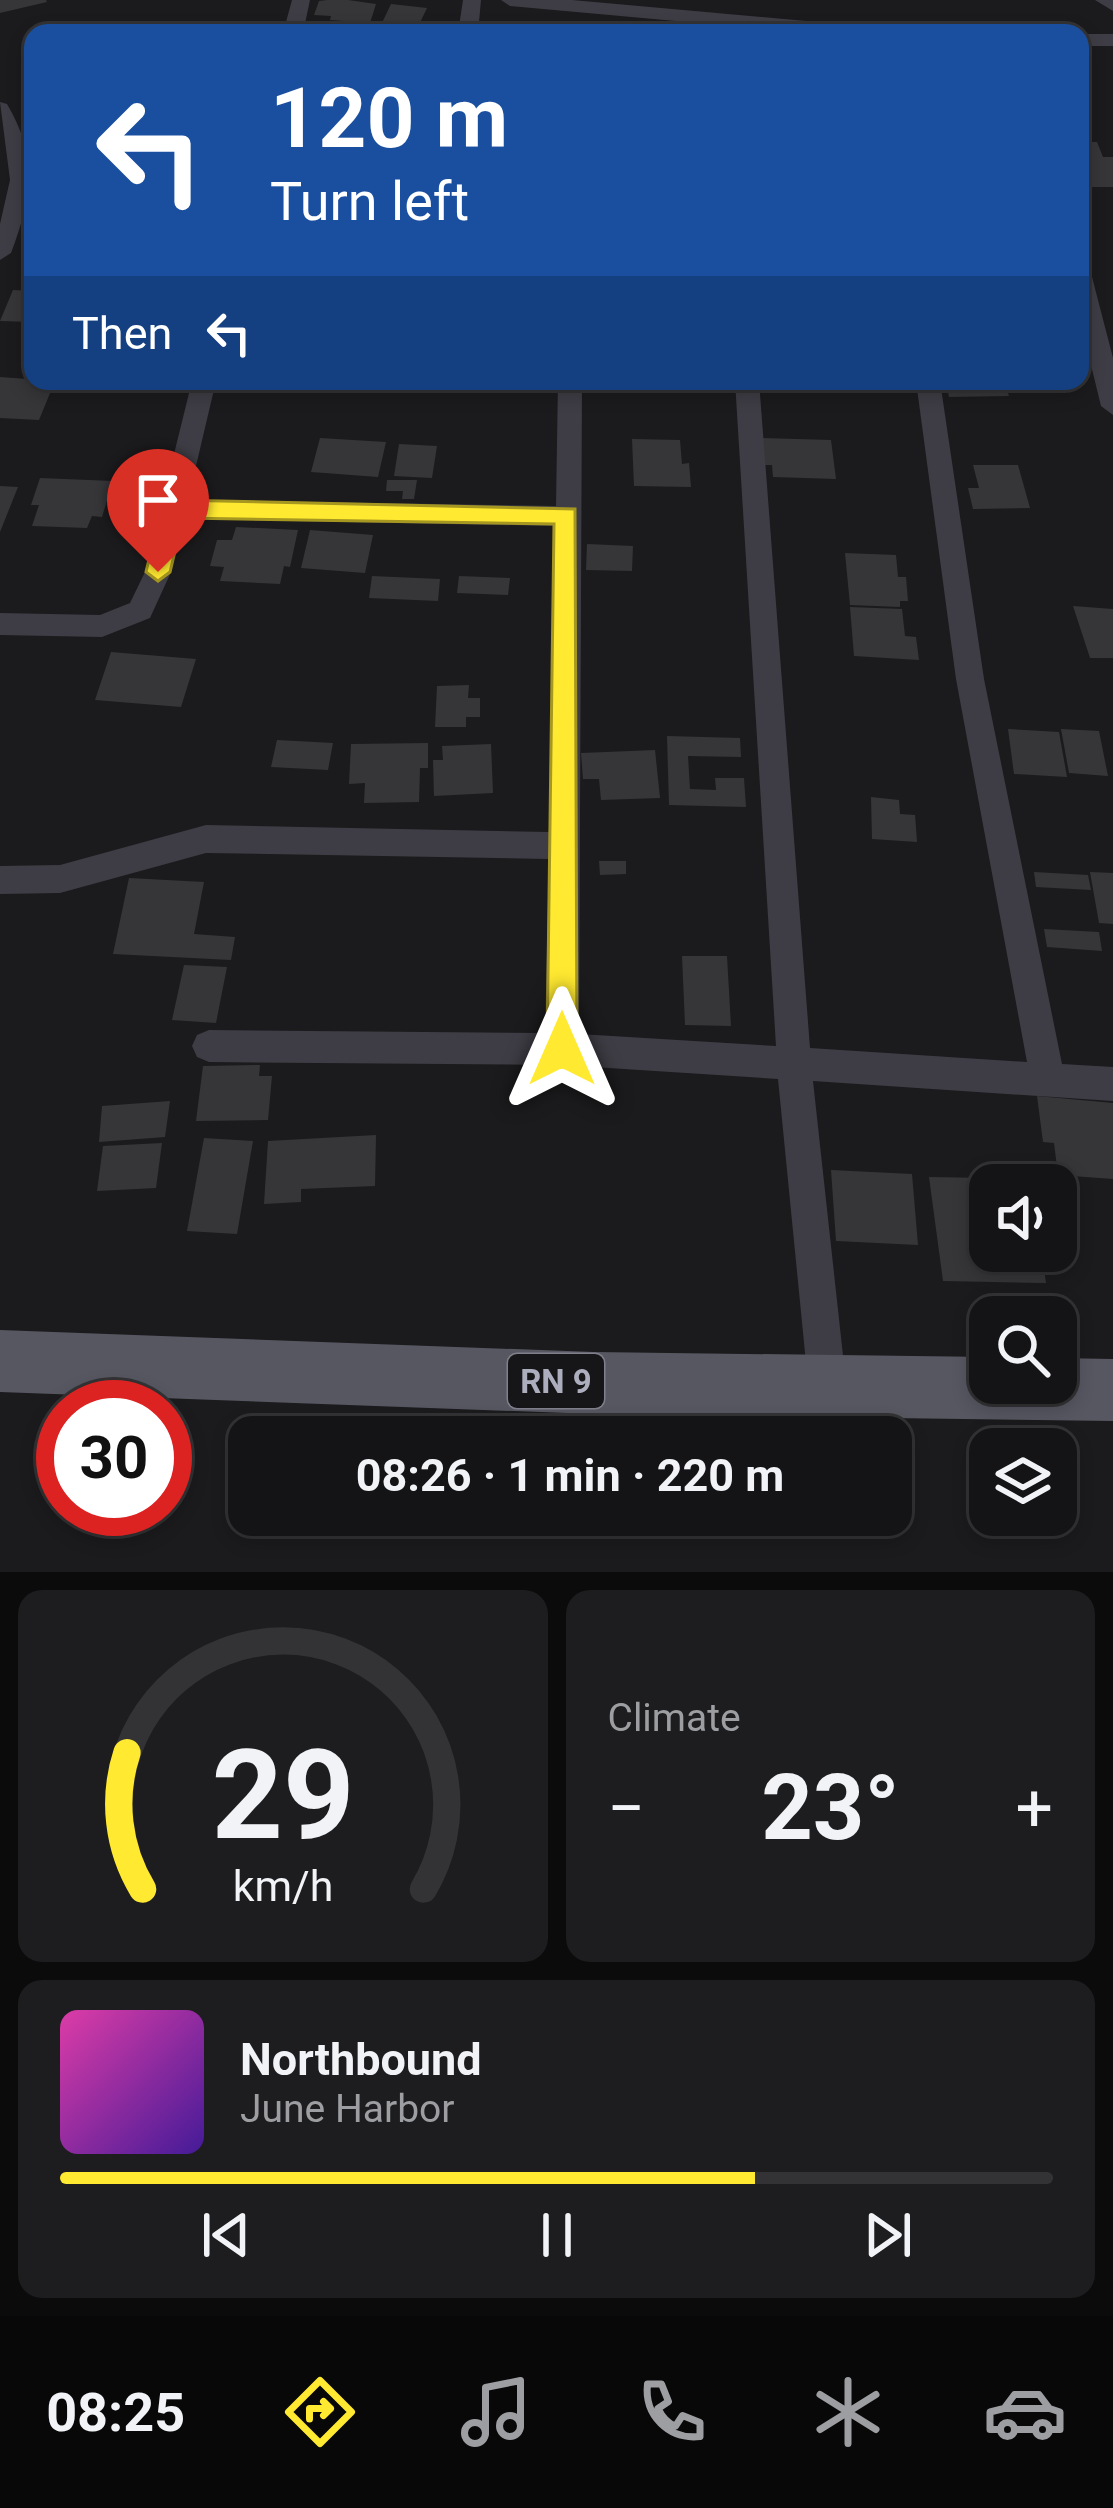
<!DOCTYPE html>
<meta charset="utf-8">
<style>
:root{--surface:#141416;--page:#1d1d1f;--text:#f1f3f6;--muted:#9d9ea1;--line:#333335;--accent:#ffe931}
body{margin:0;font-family:Roboto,sans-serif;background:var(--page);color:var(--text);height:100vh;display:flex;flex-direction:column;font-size:45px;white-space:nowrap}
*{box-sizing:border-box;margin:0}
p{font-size:39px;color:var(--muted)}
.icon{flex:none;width:66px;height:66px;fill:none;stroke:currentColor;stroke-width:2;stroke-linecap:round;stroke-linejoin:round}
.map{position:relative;height:1572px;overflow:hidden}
.sheet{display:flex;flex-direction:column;gap:18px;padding:18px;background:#0b0b0c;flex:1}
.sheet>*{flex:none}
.top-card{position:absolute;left:24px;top:24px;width:1065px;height:366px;border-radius:24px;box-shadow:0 6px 18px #0003,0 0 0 3px var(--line);background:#1a4fa0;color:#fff;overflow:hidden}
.buttons{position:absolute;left:969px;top:1164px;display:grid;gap:24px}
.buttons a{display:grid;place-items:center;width:108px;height:108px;border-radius:24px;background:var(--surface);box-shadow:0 6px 18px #0003,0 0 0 3px var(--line);font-size:60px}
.speed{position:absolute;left:36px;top:1380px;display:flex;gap:24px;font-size:60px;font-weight:700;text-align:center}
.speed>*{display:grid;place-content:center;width:156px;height:156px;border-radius:50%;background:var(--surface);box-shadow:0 6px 18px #0003,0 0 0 3px var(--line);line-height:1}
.speed .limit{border:18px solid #d22;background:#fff;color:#111}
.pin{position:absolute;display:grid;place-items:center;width:102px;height:102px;color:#fff;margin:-123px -51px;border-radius:50% 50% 50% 0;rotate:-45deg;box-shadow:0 0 12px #0007}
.pin .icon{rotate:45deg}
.me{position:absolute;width:132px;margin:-66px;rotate:0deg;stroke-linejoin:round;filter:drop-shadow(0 0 9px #0008)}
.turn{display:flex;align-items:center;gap:42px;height:252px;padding:0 48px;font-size:54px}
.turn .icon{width:156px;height:156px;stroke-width:2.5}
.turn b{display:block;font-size:84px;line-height:102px}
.then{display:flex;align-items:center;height:114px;padding:0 48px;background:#0003;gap:24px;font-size:45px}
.big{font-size:90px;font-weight:700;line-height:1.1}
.sheet .widget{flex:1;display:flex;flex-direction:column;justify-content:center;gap:18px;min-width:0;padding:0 42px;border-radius:24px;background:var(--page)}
.sheet .dial{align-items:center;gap:0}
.dial svg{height:312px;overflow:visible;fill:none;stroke:var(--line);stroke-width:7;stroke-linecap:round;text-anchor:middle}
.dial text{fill:var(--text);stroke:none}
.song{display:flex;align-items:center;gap:36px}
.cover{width:144px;height:144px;border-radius:18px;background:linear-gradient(135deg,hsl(320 70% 55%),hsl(260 70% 35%))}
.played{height:12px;border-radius:6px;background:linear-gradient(90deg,var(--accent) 70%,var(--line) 70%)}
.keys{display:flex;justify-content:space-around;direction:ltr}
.heat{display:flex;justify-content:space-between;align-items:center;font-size:66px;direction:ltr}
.sheet .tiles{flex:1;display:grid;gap:18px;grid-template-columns:1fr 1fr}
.widget:last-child{grid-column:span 2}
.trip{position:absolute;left:228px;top:1416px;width:684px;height:120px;border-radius:24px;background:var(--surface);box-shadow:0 6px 18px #0003,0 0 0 3px var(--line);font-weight:700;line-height:120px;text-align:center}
.tabs{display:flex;height:192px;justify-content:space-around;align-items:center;background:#080809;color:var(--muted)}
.tabs .icon{width:84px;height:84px}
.tabs .on{color:var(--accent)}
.tabs b{font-size:54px;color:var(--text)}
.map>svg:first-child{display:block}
.building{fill:#363639}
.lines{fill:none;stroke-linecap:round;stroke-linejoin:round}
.minor{fill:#3e3d45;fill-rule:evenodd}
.primary{fill:#575762;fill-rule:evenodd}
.route{fill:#ffe931;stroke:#a69720;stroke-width:3}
.labels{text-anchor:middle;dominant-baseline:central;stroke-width:12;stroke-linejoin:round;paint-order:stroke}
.shield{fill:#161618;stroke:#7f808c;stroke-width:3}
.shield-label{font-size:33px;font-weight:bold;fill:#acaebe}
</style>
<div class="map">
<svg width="1113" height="1572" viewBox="0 0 1113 1572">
<rect width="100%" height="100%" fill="#1b1b1d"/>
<path class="building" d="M0 0H46L47 2 0 13Z
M327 0H348L376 4 370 23 330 20 331 16 314 15 319 1Z
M391 4 427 8 416 31 380 27Z
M1080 142H1097L1103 157H1113V187H1083Z
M13 290 33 291V322L0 321Z
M0 377 55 381 39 420 0 418Z
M1004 382 1009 396 949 397 946 383Z
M320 438 386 442 378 477 311 472Z
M758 438 831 440 836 479 773 477 772 465H760Z
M632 439 680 440 682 464 689 463 691 487 634 486Z
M399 444 437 446 432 478 394 476Z
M973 465H1018L1030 508 973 509 968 488H979Z
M40 478 113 481 102 517 92 516 87 528 32 526 39 505H31Z
M387 480H417L414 499H402L403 491H386Z
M0 486 18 487 0 532Z
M236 527 298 530 290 567 284 566 280 584 220 581 224 567 210 566 217 540H232Z
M310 530 373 535 365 573 301 568Z
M587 544 633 546 632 571 586 570Z
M845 553 896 555 898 577H906L908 601H900V607L850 605Z
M372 576 440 579 438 601 369 598Z
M459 576 510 578 508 595 457 593Z
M1073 606 1113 609V658H1090Z
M850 607 902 609 905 636 916 637 919 660 854 656Z
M111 652 196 659 181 707 95 700Z
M469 685 468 698H480V717H466V727H435L437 686Z
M1008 729 1059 732 1067 777 1014 774Z
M1061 729 1099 731 1108 776 1069 773Z
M667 736 740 738 741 757 688 756 690 789 716 790 715 778H744L746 807 669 805Z
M277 740 333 743 328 770 271 767Z
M428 743V768H420L419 802 364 803 365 783 349 784 351 744Z
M491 744 493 793 434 796 433 760H443L442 746Z
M655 750 660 798 601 800 599 779H583L581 753Z
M871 797 899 800 900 814 915 815 917 842 872 839Z
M599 861H626V874L600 875Z
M1034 872 1088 875 1091 890 1036 887Z
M1090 872 1113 873V924L1099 923Z
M129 878 204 882 194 934 235 937 231 960 113 954Z
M1044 929 1099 932 1102 951 1047 947Z
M682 956H727L731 1026 685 1025Z
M184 965 227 967 216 1023 172 1020Z
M260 1065 259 1076H272L268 1120 196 1121 203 1066Z
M1037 1096 1113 1103V1179L1058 1175 1054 1143 1043 1142Z
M170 1101 165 1137 99 1142 102 1106Z
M376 1135 375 1186 301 1189V1202L264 1204 268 1141Z
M204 1138 253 1141 237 1234 187 1231Z
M162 1143 156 1188 97 1191 103 1146Z
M831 1170 912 1174 918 1245 836 1241Z
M929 1177 1045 1179 1046 1185H990V1212H970L976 1254 1042 1255 1046 1283 943 1281Z"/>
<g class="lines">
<path class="minor" d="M292 0H310L303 33H283Z
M463 0H481L478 33H458Z
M501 0H572L872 27 882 33H809L510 6Z
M1095 0H1113V11Z
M1080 34H1113V46H1080Z
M0 102 7 104C38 156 32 198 11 253L0 260V224L10 180Z
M1080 266 1091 273 1113 358V415L1101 406 1080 320Z
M192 381H216L188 500 556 506 558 381H582L579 1034 776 1046 735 381H759L810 1048 1027 1062 956 679 916 381H940L984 679 1062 1064 1113 1067V1101L813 1081 846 1383 841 1397 827 1402 813 1397 808 1383 778 1079 562 1065 209 1062 197 1057 192 1046 197 1035 209 1030 545 1033 549 859 206 853 60 893 0 894V866L60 865 206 825 549 832 555 526 184 519 171 572 150 618 102 637 0 635V613L100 615 130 603 145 572Z"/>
<path class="primary" d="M0 1330 594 1352 990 1357V1383H1056V1358L1113 1359V1421L594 1414 0 1392Z"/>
</g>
<path class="route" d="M173 500 575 509 577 1049 573 1060 562 1064 551 1060 547 1049 554 524 183 518 170 572 158 581 146 572 161 509Z"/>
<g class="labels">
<rect class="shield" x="508" y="1354" width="96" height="54" rx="9"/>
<g class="shield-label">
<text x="556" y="1381">RN 9</text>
</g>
</g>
</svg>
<div class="buttons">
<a><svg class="icon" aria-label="sound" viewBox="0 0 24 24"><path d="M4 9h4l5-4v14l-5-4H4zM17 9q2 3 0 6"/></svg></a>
<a><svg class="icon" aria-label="search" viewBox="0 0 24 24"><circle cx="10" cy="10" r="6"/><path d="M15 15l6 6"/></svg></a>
<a><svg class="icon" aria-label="layers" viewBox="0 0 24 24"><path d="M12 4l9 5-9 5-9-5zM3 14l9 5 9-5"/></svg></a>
</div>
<div class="speed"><div class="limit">30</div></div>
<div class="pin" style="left:158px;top:572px;background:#d93025"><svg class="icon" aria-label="arrive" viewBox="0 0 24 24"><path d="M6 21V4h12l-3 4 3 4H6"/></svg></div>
<svg class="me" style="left:562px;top:1049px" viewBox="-20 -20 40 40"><path d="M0-17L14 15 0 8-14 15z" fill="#ffe931" stroke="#fff" stroke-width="4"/></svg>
<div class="trip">08:26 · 1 min · 220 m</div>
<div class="top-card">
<div class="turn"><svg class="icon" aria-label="left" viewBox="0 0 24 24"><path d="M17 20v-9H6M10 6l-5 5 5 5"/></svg><div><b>120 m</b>Turn left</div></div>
<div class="then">Then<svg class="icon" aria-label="left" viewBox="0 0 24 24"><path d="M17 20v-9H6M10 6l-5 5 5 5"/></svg></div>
</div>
</div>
<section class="sheet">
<div class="tiles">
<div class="widget dial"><svg viewBox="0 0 100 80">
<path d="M14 69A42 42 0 1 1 86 69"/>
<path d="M14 69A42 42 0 0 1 10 34" stroke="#ffe931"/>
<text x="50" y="56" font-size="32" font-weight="700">29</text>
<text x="50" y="72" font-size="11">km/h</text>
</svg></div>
<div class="widget"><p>Climate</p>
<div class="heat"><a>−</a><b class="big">23°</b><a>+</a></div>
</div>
<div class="widget">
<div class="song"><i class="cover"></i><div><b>Northbound</b><p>June Harbor</p></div></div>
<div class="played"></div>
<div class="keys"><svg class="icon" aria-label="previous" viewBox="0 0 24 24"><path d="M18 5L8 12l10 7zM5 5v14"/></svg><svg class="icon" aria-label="pause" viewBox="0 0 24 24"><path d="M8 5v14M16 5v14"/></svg><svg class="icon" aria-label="next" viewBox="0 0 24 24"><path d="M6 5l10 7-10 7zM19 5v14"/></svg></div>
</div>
</div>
</section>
<nav class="tabs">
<b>08:25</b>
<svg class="icon on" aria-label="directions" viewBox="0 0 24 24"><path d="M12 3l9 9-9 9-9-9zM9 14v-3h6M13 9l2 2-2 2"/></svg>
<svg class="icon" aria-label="music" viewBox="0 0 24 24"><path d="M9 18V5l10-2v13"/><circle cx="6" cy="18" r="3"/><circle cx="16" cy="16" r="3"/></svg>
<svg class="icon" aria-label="phone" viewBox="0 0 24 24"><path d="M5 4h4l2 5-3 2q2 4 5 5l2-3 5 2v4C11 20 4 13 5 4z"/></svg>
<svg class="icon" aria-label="climate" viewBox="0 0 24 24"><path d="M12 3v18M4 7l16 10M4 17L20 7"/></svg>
<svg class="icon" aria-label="car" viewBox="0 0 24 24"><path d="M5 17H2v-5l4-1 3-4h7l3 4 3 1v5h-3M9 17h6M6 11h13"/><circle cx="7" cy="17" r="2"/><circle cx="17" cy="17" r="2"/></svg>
</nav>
